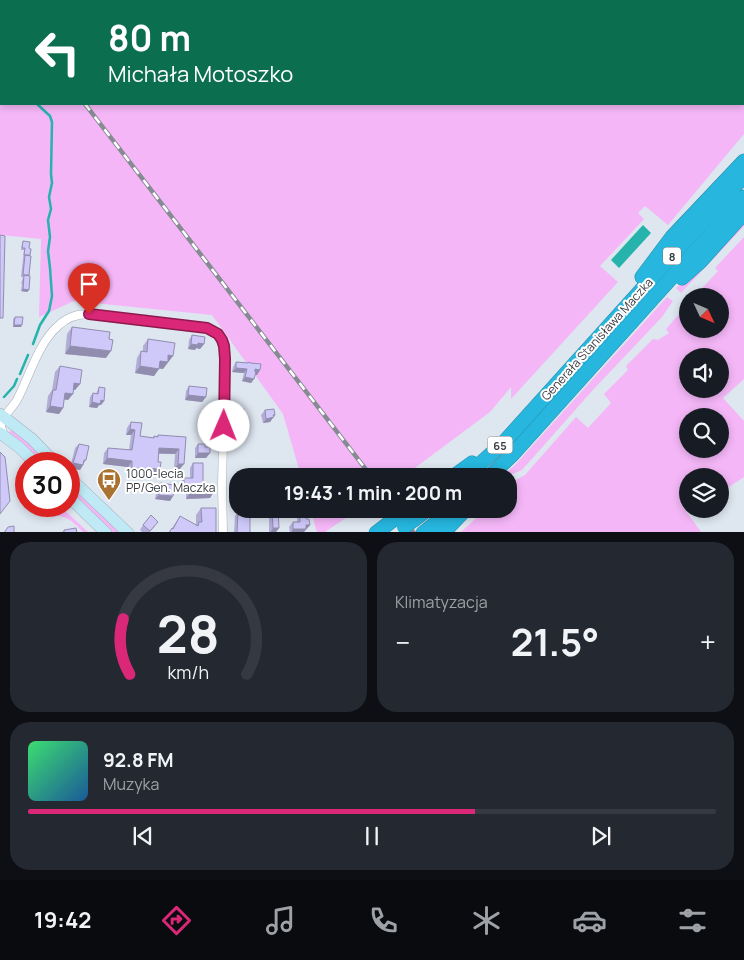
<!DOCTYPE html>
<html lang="pl">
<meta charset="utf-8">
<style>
:root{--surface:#171b24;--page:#242831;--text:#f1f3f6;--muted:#9ea1a6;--line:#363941;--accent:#db2777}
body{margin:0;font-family:Manrope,sans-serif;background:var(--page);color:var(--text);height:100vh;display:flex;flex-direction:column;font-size:19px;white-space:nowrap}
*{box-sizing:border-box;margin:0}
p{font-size:16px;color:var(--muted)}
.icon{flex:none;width:28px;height:28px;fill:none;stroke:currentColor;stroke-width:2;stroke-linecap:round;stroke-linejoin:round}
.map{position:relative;height:532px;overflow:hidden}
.sheet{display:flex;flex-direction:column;gap:10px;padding:10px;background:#0d0f14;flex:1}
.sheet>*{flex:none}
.banner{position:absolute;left:0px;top:0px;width:745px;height:105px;box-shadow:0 2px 8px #0003;background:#0b6e4f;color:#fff;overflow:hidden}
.needle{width:32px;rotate:134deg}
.tools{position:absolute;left:679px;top:288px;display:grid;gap:10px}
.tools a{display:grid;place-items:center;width:50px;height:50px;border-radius:50%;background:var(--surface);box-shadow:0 2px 8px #0003;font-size:25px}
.speed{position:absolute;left:15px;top:452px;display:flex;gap:10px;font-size:25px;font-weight:700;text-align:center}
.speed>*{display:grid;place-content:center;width:65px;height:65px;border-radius:50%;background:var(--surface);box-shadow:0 2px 8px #0003;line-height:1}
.speed .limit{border:8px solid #d22;background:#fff;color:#111}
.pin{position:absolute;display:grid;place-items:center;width:42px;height:42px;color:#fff;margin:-51px -21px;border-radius:50% 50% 50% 0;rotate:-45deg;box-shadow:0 0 5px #0007}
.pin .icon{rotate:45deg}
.me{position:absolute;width:55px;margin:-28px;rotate:1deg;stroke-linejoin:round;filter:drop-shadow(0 0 4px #0008)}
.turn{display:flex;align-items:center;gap:18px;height:105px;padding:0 25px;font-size:22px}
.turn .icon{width:65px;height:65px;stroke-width:2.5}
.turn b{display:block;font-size:35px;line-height:42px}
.big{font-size:38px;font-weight:700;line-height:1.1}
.sheet .tile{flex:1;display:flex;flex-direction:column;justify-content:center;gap:8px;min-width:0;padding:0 18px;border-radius:20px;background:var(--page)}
.sheet .dial{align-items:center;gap:0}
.dial svg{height:130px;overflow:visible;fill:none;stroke:var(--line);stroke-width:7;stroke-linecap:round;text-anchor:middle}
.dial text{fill:var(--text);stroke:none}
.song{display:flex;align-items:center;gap:15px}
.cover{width:60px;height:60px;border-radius:8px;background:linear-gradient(135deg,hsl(140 70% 55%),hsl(210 70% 35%))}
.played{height:5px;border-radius:2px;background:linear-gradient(90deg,var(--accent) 65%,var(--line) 65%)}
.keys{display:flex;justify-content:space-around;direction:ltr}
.heat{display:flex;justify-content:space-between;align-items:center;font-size:28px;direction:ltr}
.sheet .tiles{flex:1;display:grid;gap:10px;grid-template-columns:1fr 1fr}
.tile:last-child{grid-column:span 2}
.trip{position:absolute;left:229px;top:468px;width:288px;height:50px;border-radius:20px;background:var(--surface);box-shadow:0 2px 8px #0003;font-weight:700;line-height:50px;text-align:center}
.dock{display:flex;height:80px;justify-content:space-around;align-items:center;background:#090b0e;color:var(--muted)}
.dock .icon{width:35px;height:35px}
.dock .current{color:var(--accent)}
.dock b{font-size:22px;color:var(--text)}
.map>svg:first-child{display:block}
.green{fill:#f4b6f7;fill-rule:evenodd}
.water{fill:#25b3ab}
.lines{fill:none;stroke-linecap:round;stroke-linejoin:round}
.stream{stroke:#25b3ab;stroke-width:2.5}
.street-casing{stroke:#a8afb9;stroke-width:9}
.secondary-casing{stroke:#a8afb9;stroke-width:12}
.highway-casing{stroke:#2d8ba7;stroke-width:15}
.street{stroke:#fff;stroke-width:8}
.secondary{stroke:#bee9f5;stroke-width:11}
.highway{stroke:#26b6de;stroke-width:14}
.rail-casing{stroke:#868b93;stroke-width:4.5}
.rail{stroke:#fff;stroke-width:2.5;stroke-dasharray:8;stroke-linecap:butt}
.highway-bridge-casing{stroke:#2d8ba7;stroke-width:15;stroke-linecap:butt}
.highway-bridge{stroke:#26b6de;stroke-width:14}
.wall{fill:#b2add7}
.shaded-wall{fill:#918daf}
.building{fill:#cfc9fa;stroke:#918daf}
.route-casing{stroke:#8e194d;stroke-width:12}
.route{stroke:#db2777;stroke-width:9}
.labels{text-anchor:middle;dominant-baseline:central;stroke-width:4;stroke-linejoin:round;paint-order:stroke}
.shield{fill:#fff;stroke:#74767a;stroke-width:1}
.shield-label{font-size:11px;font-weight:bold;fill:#393c41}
.street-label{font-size:12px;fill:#393c41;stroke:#fff}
.poi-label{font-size:12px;fill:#393c41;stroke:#fff;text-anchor:start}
</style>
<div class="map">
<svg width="744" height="533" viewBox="0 0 744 533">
<rect width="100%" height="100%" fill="#dee6f0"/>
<path class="green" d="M0 0H692L693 1H1V104H744V73V134L668 225 645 206 638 213 644 219 600 266 618 282 511 399V387L490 412 404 476H301L283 414 212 315 74 301 39 317 41 239 0 235Z
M744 222V226L681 293 676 288 686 280Z
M744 237V379L723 398 744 421V477L720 493V476H688V509H695L689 513 678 500 701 532H461L486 509H508V487L514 481 525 475 576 417 588 428 611 403 604 394 628 370 626 366 653 339 658 340 669 333 666 329 687 305 688 329H720V296H695L718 271 715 268ZM688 356H720V389H688ZM688 416H720V449H688Z
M667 297 673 301 662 317 592 391 522 470 508 476H503L515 465Z
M13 428 51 464H42L9 433Z
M69 481 122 532H113L69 491Z
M33 506H60L88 532H83C78 527 71 519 63 517 52 513 40 517 33 506Z
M310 509H359L325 532H317Z"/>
<path class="water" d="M643 225 651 233 619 268 611 260Z"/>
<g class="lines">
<path class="stream" d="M0 57 1 58
M33 344 40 325 49 311 52 296 50 268 48 251 50 237 48 220 51 209 49 197 52 183 51 174 52 122 50 116 37 104
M20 374 28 355
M4 397 14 386 17 379"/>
<g class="street-casing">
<path id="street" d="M5 436C3 433 1 429 1 425 1 418 13 407 17 400 29 377 39 342 58 326 67 317 77 314 89 314L207 328C222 335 224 343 225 359L222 484 223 533"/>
</g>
<g class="secondary-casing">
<path id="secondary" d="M717 0 718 1
M733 0V1
M744 17V18
M0 414 32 439 56 464
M0 433 20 448 36 464
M69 477 128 533
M69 497 106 533"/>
</g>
<g class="highway-casing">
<path id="highway" d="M642 277 672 237 744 161
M682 278 700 262 744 213
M454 476 472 463
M467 476 505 441 744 176
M490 476 513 454 744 197
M415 519 428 509
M376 533 397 517
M423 533 453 509
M443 533 466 509"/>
</g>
<use href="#street" class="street"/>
<use href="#secondary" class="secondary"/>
<use href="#highway" class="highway"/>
<g class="rail-casing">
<path id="rail" d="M5 0 6 1
M85 104 371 476
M396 509 414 533"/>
</g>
<use href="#rail" class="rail"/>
<g class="highway-bridge-casing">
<path id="highway-bridge" d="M397 517 408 509
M404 527 415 519"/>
</g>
<use href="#highway-bridge" class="highway-bridge"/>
</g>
<path class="wall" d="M23 241 29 248 30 255 29 290 27 292 21 291 22 284H21L23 277H21L24 250H21L22 244Z
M15 317 21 327H13V319Z
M72 327 106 358 65 354 67 334Z
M192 335 204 344 200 349 196 348 195 350 188 349 189 340Z
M148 339 168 363H167L163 369 159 368 154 376 135 373 137 358 141 351H143V346Z
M236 362 248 363 249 362 260 370 257 375 255 374 254 379 251 383 242 381 244 373 232 372 233 367Z
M60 366 80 384 75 390H73L68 400 64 399 63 408 59 414 46 412 48 396 52 390 55 372Z
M189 386 206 397 202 402 185 400 186 391Z
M99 387 104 401 101 405H99L97 408 89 407 90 397 93 393 96 394Z
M239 409 242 421 236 422 235 414Z
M265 410 275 415 270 422 263 423 261 415Z
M131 422 140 436 153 438 154 436 157 437 158 435 186 437 180 469H174L175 454H159L157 474 128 473V467L103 464 104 453 108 448 129 450 131 435H126L127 428Z
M79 444 86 460 80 470 70 468 75 448Z
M198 444 205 447 210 453 206 458H195V448Z
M193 463 203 484 213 493 210 498 186 499V490H180V483L184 478H190V468Z
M160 483 173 496 170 501 155 499 157 488Z
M201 508 216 533H168L172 528 180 516 196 526V515Z
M255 509H279L278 510 279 528 276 532 269 533V517L256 518Z
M300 510 310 525 303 533H290L289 527 293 522H297V515Z
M238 512 250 533H234L235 516Z
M143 525 155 526 149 533H143L140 530Z"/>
<path class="shaded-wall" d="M23 289 29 290 27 292 21 291Z
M14 325H22L21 327H13Z
M198 343 204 344 200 349 196 348 195 350 188 349 191 344Z
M70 346 111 351 106 358 65 354Z
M168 355 173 356 163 369 155 368 160 361Z
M140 366 159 369 154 376 135 373Z
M236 368 247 369 244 373 232 372Z
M255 369 260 370 257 375 252 374Z
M245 377 254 379 251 383 242 381Z
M74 383 80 384 75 390 70 389Z
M65 393 73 394 68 400 61 399Z
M188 395 206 397 202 402 185 400Z
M101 400 104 401 101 405H99L97 408 89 407 92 402Z
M50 406 63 408 59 414 46 412Z
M273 415H275L270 422 263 423 266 419Z
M245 416 242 421 236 422 239 417Z
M130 429 135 430 131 435H126Z
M159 448 179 449 175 454 155 453Z
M198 453H210L206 458H195Z
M107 458 132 461 128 467 103 464Z
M73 463 83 465 80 470 70 468Z
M178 464H184L180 469H174Z
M132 468 160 469 157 474 128 473Z
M184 485H189L186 490H180Z
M213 493 210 498 186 499 189 494Z
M159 495 173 496 170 501 155 499Z
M272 512 269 517 256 518 259 513Z
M306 525H310L303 533H291L293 529Z
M273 528H279L276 532 270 533Z"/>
<path class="building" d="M0 235 5 236 3 318H0Z
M23 241 30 242 29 248 31 249 30 255H24L25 248H22Z
M25 255 31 256 29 275H23Z
M24 275 30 276 29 290 23 289Z
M15 317H23L22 325H14Z
M72 327 110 332 109 339 113 340 111 351 70 346Z
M192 335 205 337 204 344 198 343V345L191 344Z
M148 339 175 343 173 356 168 355V362L160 361 159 369 140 366 141 351 147 352Z
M236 362 248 363 249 362 250 363 261 364 260 370 255 369V372H256L254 379 245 377 247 369 236 368Z
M60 366 82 370 80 384 74 383 73 394 65 393 63 408 50 406 53 390H56Z
M189 386 207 388 206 397 188 395Z
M99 387 105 388 104 401 101 400 100 404 92 402 93 393 98 394Z
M239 409H244L245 416 239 417Z
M274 409 275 415H273L274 417 266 419 265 410Z
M131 422 142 423 140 436 154 438V436L158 437V435L186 437 184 464H178L179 449 159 448 158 462H161L160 469 132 468V461L107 458 108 448 132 450 135 430 130 429Z
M79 444 89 446 86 460H84L83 465 73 463Z
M198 444H205V447H210V453H198Z
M0 452 5 457 10 501 0 514Z
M193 463H203V484H213V493L189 494V485H184V478H193Z
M160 483 175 485 173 496 159 495Z
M201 508H216V533H169L172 528 173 529 180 516 198 526 199 522H202Z
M259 509H278L279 528H273L272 512 259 513Z
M300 510H305L306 519H309L310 525H306V529H293V522H300Z
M238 512H250V533H237Z
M151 515 158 522 150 531 143 525Z
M14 526V533H4L8 527Z
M76 528 77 533H59L64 532V530Z"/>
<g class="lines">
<g class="route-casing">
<path id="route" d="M89 314 207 328 218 334 222 340 224 346 225 359 224 426"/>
</g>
<use href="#route" class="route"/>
</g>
<defs>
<g id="bus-pin" transform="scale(1.25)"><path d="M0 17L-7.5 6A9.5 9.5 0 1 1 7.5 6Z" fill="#aa7230" stroke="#fff"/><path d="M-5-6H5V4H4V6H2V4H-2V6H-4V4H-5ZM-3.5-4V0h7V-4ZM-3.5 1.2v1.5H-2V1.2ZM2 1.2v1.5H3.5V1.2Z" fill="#fff"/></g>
</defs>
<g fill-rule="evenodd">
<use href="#bus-pin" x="109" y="480"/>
</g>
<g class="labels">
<g class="shield">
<rect x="663" y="247.5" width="18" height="17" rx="4"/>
<rect x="487.5" y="436.5" width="25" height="17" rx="4"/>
</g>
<g class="shield-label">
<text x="672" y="256">8</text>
<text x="500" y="445">65</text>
</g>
<g class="street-label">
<text transform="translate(597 339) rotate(-48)">Generała Stanisława Maczka</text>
</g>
<g class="poi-label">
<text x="126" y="473">1000-lecia<tspan x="126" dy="14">PP/Gen. Maczka</tspan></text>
</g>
</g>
</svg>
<div class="tools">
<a><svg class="needle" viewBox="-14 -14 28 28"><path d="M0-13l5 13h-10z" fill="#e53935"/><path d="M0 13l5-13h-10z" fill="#9ea1a6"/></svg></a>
<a><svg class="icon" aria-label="sound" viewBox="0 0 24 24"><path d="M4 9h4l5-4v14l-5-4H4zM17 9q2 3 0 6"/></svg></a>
<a><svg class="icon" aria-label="search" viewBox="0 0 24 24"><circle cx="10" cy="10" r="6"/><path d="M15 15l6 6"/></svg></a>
<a><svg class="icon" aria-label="layers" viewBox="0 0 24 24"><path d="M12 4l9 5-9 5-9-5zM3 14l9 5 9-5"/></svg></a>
</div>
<div class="speed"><div class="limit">30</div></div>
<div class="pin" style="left:89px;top:314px;background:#d93025"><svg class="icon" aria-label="arrive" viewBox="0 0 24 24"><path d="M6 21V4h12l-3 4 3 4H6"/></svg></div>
<svg class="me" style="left:224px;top:426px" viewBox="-20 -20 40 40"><circle r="19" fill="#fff"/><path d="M0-13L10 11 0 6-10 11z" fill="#db2777"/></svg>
<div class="trip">19:43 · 1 min · 200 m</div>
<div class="banner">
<div class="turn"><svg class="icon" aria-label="left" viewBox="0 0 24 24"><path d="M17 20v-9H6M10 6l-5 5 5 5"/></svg><div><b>80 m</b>Michała Motoszko</div></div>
</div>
</div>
<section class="sheet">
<div class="tiles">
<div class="tile dial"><svg viewBox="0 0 100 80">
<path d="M14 69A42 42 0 1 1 86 69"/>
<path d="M14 69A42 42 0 0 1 10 35" stroke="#db2777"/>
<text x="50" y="56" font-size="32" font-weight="700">28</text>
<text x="50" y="72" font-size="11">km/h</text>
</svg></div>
<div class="tile"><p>Klimatyzacja</p>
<div class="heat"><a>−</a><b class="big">21.5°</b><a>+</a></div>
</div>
<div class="tile">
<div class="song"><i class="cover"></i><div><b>92.8 FM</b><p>Muzyka</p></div></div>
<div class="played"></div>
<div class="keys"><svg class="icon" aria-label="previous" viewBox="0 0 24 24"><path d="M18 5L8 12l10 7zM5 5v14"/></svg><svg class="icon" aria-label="pause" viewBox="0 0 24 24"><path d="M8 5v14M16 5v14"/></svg><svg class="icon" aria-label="next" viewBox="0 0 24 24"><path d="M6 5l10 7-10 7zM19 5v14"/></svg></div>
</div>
</div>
</section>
<nav class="dock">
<b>19:42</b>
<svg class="icon current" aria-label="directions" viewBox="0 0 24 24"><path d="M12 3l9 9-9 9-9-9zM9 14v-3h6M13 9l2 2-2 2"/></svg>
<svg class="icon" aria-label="music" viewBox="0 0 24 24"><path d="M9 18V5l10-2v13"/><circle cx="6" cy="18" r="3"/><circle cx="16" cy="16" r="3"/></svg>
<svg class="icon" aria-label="phone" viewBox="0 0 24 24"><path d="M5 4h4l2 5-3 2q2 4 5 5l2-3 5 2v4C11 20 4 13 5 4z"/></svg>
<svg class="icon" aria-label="climate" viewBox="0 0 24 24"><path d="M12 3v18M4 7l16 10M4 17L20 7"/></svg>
<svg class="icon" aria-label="car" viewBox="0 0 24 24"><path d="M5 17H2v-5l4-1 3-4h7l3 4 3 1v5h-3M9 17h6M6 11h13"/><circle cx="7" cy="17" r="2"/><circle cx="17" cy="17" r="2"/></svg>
<svg class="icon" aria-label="filters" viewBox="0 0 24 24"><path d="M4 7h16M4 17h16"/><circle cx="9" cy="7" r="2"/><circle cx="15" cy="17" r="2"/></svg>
</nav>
